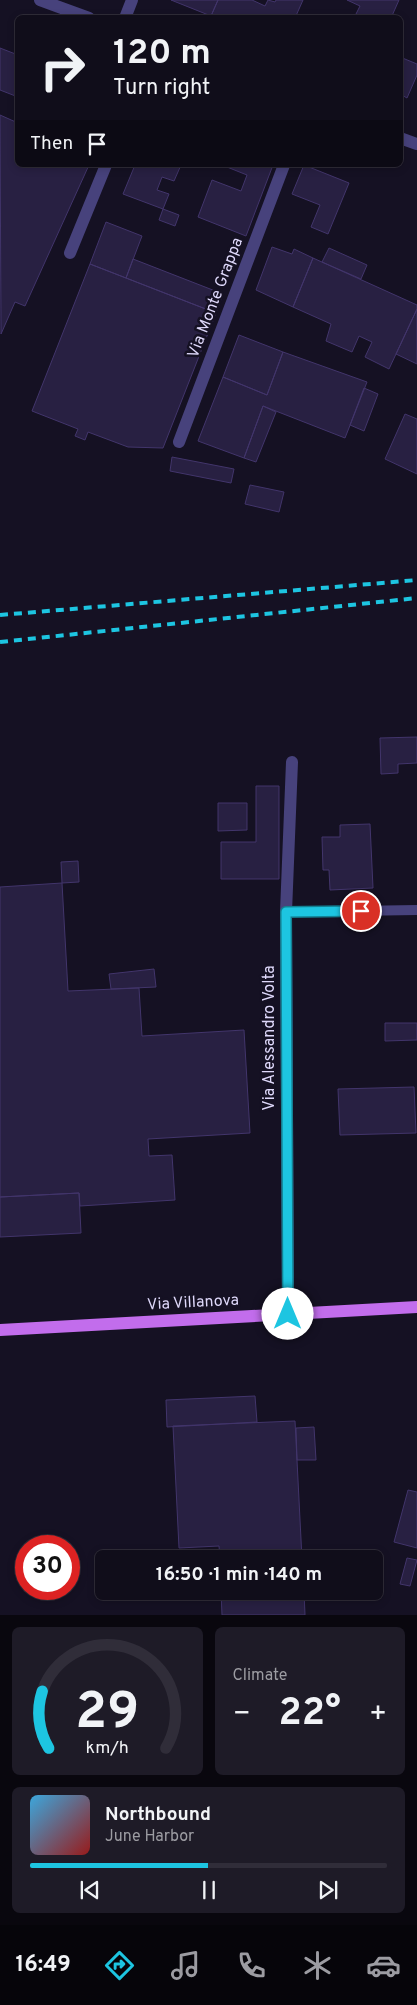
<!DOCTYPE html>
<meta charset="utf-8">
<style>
:root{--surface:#100d1a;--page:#1e1b27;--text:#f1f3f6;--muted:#9c9ca2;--line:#302d39;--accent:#1dc5e1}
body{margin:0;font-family:Overpass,sans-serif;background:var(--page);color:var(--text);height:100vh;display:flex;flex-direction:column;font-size:19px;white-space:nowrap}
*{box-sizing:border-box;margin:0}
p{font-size:16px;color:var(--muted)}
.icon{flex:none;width:28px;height:28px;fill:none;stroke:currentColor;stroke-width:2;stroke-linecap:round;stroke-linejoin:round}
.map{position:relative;height:1615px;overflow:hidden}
.drawer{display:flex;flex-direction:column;gap:12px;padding:12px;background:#09070e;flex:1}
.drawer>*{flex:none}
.guide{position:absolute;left:15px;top:15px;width:388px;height:152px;border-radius:8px;box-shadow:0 2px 8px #0003,0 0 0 1px var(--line);background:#100d1a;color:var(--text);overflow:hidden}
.speed{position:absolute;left:15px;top:1535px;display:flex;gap:10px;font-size:25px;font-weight:700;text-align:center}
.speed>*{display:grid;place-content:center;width:65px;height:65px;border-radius:50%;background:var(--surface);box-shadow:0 2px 8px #0003,0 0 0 1px var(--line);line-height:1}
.speed .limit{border:8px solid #d22;background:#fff;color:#111}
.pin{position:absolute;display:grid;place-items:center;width:42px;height:42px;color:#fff;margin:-21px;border:2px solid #fff;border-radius:50%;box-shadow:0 1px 5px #0007}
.me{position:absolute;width:55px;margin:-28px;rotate:0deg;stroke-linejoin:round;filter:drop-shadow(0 0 4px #0008)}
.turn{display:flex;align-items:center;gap:18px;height:105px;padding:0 15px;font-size:22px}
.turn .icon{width:65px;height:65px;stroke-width:2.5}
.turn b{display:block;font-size:35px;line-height:42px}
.then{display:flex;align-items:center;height:48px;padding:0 15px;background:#0003;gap:10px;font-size:19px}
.big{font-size:38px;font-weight:700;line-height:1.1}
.drawer .widget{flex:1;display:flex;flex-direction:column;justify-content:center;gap:8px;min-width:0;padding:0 18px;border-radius:8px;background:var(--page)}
.drawer .dial{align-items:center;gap:0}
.dial svg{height:130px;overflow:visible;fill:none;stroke:var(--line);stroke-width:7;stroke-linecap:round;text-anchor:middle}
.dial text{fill:var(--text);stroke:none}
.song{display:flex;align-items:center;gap:15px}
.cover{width:60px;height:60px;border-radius:8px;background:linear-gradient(135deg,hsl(200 70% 55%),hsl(0 70% 35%))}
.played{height:5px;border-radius:2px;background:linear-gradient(90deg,var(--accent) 50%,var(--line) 50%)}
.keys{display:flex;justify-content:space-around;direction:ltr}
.heat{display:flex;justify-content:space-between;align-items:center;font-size:28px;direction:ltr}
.drawer .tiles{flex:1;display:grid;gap:12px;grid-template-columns:1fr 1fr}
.widget:last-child{grid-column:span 2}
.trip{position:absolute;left:95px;top:1550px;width:288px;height:50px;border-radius:8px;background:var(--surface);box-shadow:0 2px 8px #0003,0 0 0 1px var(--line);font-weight:700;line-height:50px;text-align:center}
.tab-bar{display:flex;height:80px;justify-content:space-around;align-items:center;background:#06050a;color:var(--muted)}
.tab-bar .icon{width:35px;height:35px}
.tab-bar .current{color:var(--accent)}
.tab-bar b{font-size:22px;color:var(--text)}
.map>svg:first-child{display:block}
.building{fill:#282042;stroke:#42356b}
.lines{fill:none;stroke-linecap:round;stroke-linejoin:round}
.service{stroke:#47427c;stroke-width:10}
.minor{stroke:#47427c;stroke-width:12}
.tertiary{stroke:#47427c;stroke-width:12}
.primary{stroke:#c26dec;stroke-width:12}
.rail{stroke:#1dc5e1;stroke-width:4;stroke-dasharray:8 6;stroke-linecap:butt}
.route-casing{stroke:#138092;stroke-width:12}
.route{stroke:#1dc5e1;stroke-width:9}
.labels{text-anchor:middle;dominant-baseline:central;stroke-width:5;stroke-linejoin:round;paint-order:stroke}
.street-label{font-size:16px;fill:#ded8fa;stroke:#151123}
</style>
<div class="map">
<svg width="417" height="1615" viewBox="0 0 417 1615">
<rect width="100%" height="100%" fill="#151123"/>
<path class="building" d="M171 0H218L211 16Z
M218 0H252L265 6 268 0 275 2 276 0H303L295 18H215L211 16Z
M347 0H399L391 18H354L360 6Z
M0 48 18 55V97L0 90Z
M400 57 417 64V75L407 98 400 94Z
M0 115 18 123V165H89L25 306 15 302 1 334Z
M135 165H181L174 181 162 177 157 190 169 194 163 209 123 194Z
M222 165H273L246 236 198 217 212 180 241 191 247 175Z
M304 165 349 183 328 234 311 227 320 205 292 194Z
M163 209 179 215 175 226 159 220Z
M106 222 142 236 126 278 90 264Z
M272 247 292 254 294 249 313 258 293 307 256 290Z
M329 248 367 265 361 279 322 262Z
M313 258 417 305V309L389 369 365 357 372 342 359 336 352 352 326 341 331 324 293 307Z
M133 259 223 294 216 313 126 278Z
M90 264 216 313 163 448 128 447 88 432 85 440 75 436 78 429 32 411Z
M417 309V364L396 354Z
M239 335 283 352 267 395 223 377Z
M283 352 367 382 345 438 263 406 244 458 198 441 223 377 267 395Z
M364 388 378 394 364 431 350 425Z
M263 406 276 412 256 462 244 458Z
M405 414 417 419V474L385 459Z
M172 457 234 469 231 483 170 471Z
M250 485 284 492 279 512 245 504Z
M417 737V763L398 764V773L381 774 380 738Z
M256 786H279V879H221V842H256Z
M218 803H247V830L218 831Z
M370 824 373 888 330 890 329 870H323L322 837H340V825Z
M78 861 79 882 62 883 61 862Z
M62 883 68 991 139 988 142 1036 244 1030 250 1133 148 1139 149 1156 172 1155 175 1200 80 1206 79 1193 0 1197V887Z
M154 969 156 987 111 989 109 974Z
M385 1023H417V1040L385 1041Z
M414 1087 416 1133 340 1135 338 1089Z
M79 1193 81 1233 0 1237V1197Z
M255 1396 257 1422 167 1427 166 1400Z
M295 1421 302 1559H220L219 1546 179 1548 173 1426Z
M314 1427 316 1460H297L296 1428Z
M408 1490 417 1492V1548L394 1542Z
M407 1558 417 1560 410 1586 400 1584Z
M221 1591H304L305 1615H222Z"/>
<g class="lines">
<path class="service" d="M286 912 417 910"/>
<path class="minor" d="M125 18 132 0
M70 253 106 165
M179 442 284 165
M288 1314 286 912 292 762"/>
<path class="tertiary" d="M40 0 89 18
M400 138 417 144"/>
<path class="primary" d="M0 1330 417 1307"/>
<path class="rail" d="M0 615 417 580
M0 642 417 598"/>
</g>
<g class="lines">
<g class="route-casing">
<path id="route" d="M288 1314 286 912 361 911"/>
</g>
<use href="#route" class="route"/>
</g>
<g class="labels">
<g class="street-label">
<text transform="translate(216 298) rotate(-69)">Via Monte Grappa</text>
<text transform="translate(270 1038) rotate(-90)">Via Alessandro Volta</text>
<text transform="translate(193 1303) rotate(-3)">Via Villanova</text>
</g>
</g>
</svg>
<div class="speed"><div class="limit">30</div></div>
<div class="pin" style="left:361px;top:911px;background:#d93025"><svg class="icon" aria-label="arrive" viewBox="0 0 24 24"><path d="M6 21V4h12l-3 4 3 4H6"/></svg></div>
<svg class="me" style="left:288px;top:1314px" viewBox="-20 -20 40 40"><circle r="19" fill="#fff"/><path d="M0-13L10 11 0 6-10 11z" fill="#1dc5e1"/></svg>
<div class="trip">16:50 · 1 min · 140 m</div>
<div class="guide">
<div class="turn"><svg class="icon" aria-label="right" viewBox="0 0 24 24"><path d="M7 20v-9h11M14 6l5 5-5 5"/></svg><div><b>120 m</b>Turn right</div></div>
<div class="then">Then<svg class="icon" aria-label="arrive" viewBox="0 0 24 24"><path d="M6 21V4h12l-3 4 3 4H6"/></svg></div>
</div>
</div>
<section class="drawer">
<div class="tiles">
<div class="widget dial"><svg viewBox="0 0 100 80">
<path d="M14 69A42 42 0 1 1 86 69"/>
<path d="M14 69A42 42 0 0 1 10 34" stroke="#1dc5e1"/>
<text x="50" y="56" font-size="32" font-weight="700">29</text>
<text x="50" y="72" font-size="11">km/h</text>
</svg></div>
<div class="widget"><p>Climate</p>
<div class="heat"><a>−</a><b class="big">22°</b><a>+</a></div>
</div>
<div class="widget">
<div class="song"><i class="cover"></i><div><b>Northbound</b><p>June Harbor</p></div></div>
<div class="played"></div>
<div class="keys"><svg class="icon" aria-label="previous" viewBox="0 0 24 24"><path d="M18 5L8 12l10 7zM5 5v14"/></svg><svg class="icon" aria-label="pause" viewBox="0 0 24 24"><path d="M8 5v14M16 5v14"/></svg><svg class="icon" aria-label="next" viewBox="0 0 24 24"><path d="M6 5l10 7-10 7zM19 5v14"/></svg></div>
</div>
</div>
</section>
<nav class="tab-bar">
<b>16:49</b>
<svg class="icon current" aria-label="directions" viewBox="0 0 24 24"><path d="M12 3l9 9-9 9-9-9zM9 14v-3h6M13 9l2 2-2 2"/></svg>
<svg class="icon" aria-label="music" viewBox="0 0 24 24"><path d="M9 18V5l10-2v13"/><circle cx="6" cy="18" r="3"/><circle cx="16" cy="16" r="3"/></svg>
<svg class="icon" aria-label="phone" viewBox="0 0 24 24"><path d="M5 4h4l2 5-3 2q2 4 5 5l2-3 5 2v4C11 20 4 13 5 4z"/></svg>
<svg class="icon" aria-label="climate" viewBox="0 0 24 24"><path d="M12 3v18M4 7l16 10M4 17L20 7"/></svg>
<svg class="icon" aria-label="car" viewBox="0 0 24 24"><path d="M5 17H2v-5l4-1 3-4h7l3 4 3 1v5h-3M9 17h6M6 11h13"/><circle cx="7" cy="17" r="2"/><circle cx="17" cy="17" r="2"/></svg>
</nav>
